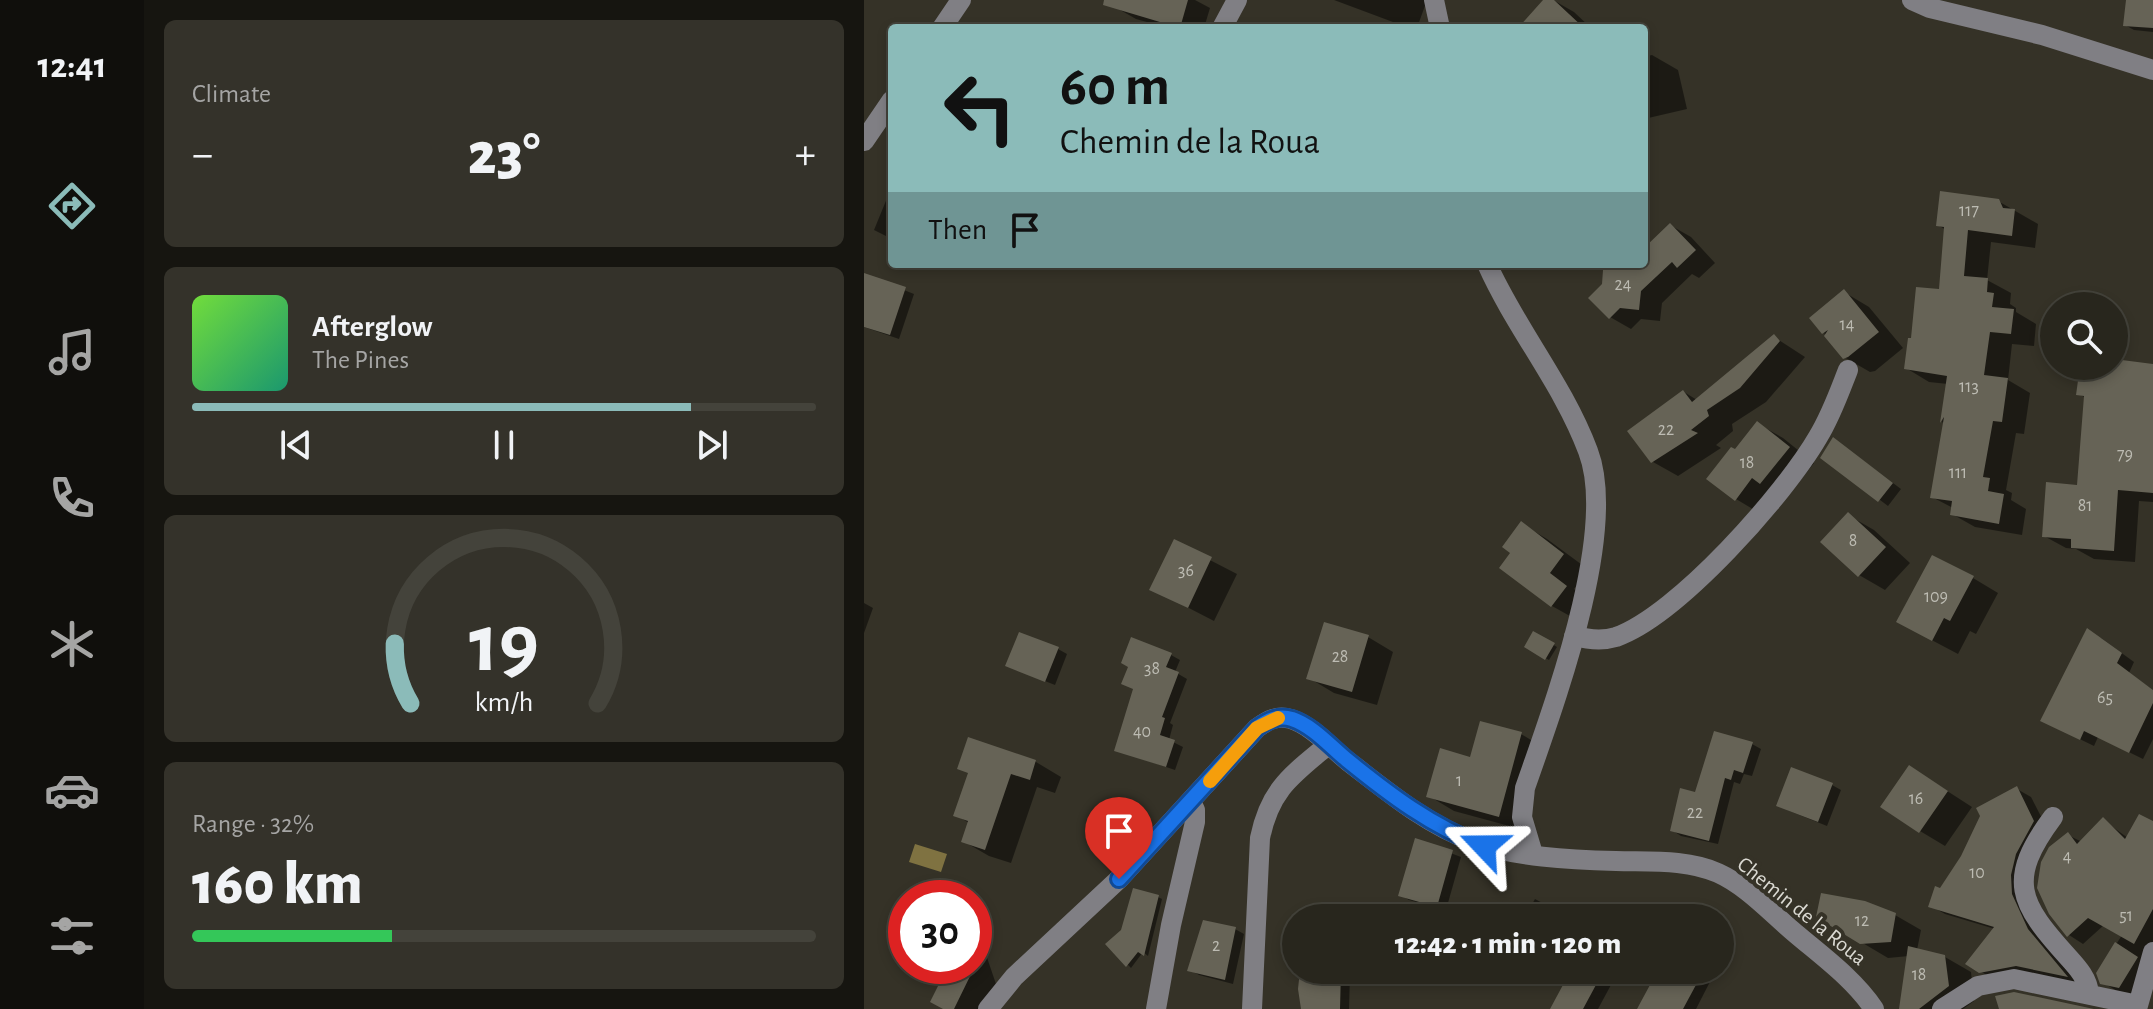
<!DOCTYPE html>
<meta charset="utf-8">
<style>
:root{--surface:#28261d;--page:#34322a;--text:#f1f3f6;--muted:#a5a5a4;--line:#44433b;--accent:#8bbbb9}
body{margin:0;font-family:"Alegreya Sans",sans-serif;background:var(--page);color:var(--text);height:100vh;display:flex;flex-direction:column;font-size:30px;white-space:nowrap}
*{box-sizing:border-box;margin:0}
p{font-size:26px;color:var(--muted)}
.icon{flex:none;width:44px;height:44px;fill:none;stroke:currentColor;stroke-width:2;stroke-linecap:round;stroke-linejoin:round}
.map{position:relative;flex:1;overflow:hidden}
.panel{display:flex;flex-direction:column;gap:20px;padding:20px;background:#161510;width:720px}
.panel>*{flex:none}
.hud{position:absolute;left:24px;top:24px;width:760px;height:244px;border-radius:8px;box-shadow:0 4px 12px #0003,0 0 0 2px var(--line);background:#8bbbb9;color:#111;overflow:hidden}
.tools{position:absolute;left:1176px;top:292px;display:grid;gap:16px}
.tools a{display:grid;place-items:center;width:88px;height:88px;border-radius:50%;background:var(--surface);box-shadow:0 4px 12px #0003,0 0 0 2px var(--line);font-size:40px}
.speed{position:absolute;left:24px;top:880px;display:flex;gap:16px;font-size:40px;font-weight:700;text-align:center}
.speed>*{display:grid;place-content:center;width:104px;height:104px;border-radius:50%;background:var(--surface);box-shadow:0 4px 12px #0003,0 0 0 2px var(--line);line-height:1}
.speed .limit{border:12px solid #d22;background:#fff;color:#111}
.pin{position:absolute;display:grid;place-items:center;width:68px;height:68px;color:#fff;margin:-82px -34px;border-radius:50% 50% 50% 0;rotate:-45deg;box-shadow:0 0 8px #0007}
.pin .icon{rotate:45deg}
.me{position:absolute;width:88px;margin:-44px;rotate:293deg;stroke-linejoin:round;filter:drop-shadow(0 0 6px #0008)}
.turn{display:flex;align-items:center;gap:28px;height:168px;padding:0 40px;font-size:36px}
.turn .icon{width:104px;height:104px;stroke-width:2.5}
.turn b{display:block;font-size:56px;line-height:68px}
.then{display:flex;align-items:center;height:76px;padding:0 40px;background:#0003;gap:16px;font-size:30px}
.big{font-size:60px;font-weight:800;line-height:1.1}
.panel .widget{flex:1;display:flex;flex-direction:column;justify-content:center;gap:12px;min-width:0;padding:0 28px;border-radius:12px;background:var(--page)}
.panel .dial{align-items:center;gap:0}
.dial svg{height:208px;overflow:visible;fill:none;stroke:var(--line);stroke-width:7;stroke-linecap:round;text-anchor:middle}
.dial text{fill:var(--text);stroke:none}
.song{display:flex;align-items:center;gap:24px}
.cover{width:96px;height:96px;border-radius:12px;background:linear-gradient(135deg,hsl(100 70% 55%),hsl(160 70% 35%))}
.played{height:8px;border-radius:4px;background:linear-gradient(90deg,var(--accent) 80%,var(--line) 80%)}
.keys{display:flex;justify-content:space-around;direction:ltr}
.heat{display:flex;justify-content:space-between;align-items:center;font-size:44px;direction:ltr}
.charge{height:12px;border-radius:6px;background:linear-gradient(90deg,#34c759 32%,var(--line) 0)}
.trip{position:absolute;left:418px;top:904px;width:452px;height:80px;border-radius:40px;background:var(--surface);box-shadow:0 4px 12px #0003,0 0 0 2px var(--line);font-weight:800;line-height:80px;text-align:center}
main{display:flex;flex:1;min-height:0}
.tab-bar{display:flex;flex-direction:column;width:144px;justify-content:space-around;align-items:center;background:#100f0c;color:var(--muted)}
.tab-bar .icon{width:56px;height:56px}
.tab-bar .active{color:var(--accent)}
.tab-bar b{font-size:36px;color:var(--text)}
.map>svg:first-child{display:block}
.water{fill:#7f7241}
.shadow{fill:#0007}
.building{fill:#666356}
.lines{fill:none;stroke-linecap:round;stroke-linejoin:round}
.minor{stroke:#807f84;stroke-width:20}
.route-casing{stroke:#114b97;stroke-width:20}
.route{stroke:#1a73e8;stroke-width:14}
.slow{stroke:#f59e0b;stroke-width:14}
.labels{text-anchor:middle;dominant-baseline:central;stroke-width:8;stroke-linejoin:round;paint-order:stroke}
.number-label{font-size:18px;fill:#bdbcb3}
.street-label{font-size:22px;fill:#dad9d2;stroke:#353227}
</style>
<main>
<nav class="tab-bar">
<b>12:41</b>
<svg class="icon active" aria-label="directions" viewBox="0 0 24 24"><path d="M12 3l9 9-9 9-9-9zM9 14v-3h6M13 9l2 2-2 2"/></svg>
<svg class="icon" aria-label="music" viewBox="0 0 24 24"><path d="M9 18V5l10-2v13"/><circle cx="6" cy="18" r="3"/><circle cx="16" cy="16" r="3"/></svg>
<svg class="icon" aria-label="phone" viewBox="0 0 24 24"><path d="M5 4h4l2 5-3 2q2 4 5 5l2-3 5 2v4C11 20 4 13 5 4z"/></svg>
<svg class="icon" aria-label="climate" viewBox="0 0 24 24"><path d="M12 3v18M4 7l16 10M4 17L20 7"/></svg>
<svg class="icon" aria-label="car" viewBox="0 0 24 24"><path d="M5 17H2v-5l4-1 3-4h7l3 4 3 1v5h-3M9 17h6M6 11h13"/><circle cx="7" cy="17" r="2"/><circle cx="17" cy="17" r="2"/></svg>
<svg class="icon" aria-label="filters" viewBox="0 0 24 24"><path d="M4 7h16M4 17h16"/><circle cx="9" cy="7" r="2"/><circle cx="15" cy="17" r="2"/></svg>
</nav>
<section class="panel">
<div class="widget"><p>Climate</p>
<div class="heat"><a>−</a><b class="big">23°</b><a>+</a></div>
</div>
<div class="widget">
<div class="song"><i class="cover"></i><div><b>Afterglow</b><p>The Pines</p></div></div>
<div class="played"></div>
<div class="keys"><svg class="icon" aria-label="previous" viewBox="0 0 24 24"><path d="M18 5L8 12l10 7zM5 5v14"/></svg><svg class="icon" aria-label="pause" viewBox="0 0 24 24"><path d="M8 5v14M16 5v14"/></svg><svg class="icon" aria-label="next" viewBox="0 0 24 24"><path d="M6 5l10 7-10 7zM19 5v14"/></svg></div>
</div>
<div class="widget dial"><svg viewBox="0 0 100 80">
<path d="M14 69A42 42 0 1 1 86 69"/>
<path d="M14 69A42 42 0 0 1 8 46" stroke="#8bbbb9"/>
<text x="50" y="56" font-size="32" font-weight="700">19</text>
<text x="50" y="72" font-size="11">km/h</text>
</svg></div>
<div class="widget"><p>Range · 32%</p><b class="big">160 km</b><div class="charge"></div></div>
</section>
<div class="map">
<svg width="1289" height="1009" viewBox="0 0 1289 1009">
<rect width="100%" height="100%" fill="#353227"/>
<path class="water" d="M51 844 83 854 77 872 45 862Z"/>
<path class="shadow" d="M254 0H331L346 8 340 28H289L290 24 272 19 251 7Z
M470 0H563L553 28H545Z
M682 0H689L710 12 727 28H656Z
M1264 0H1289V32L1270 30 1261 25Z
M788 55 814 70 823 109 780 119V57Z
M28 186V239L10 230Z
M1134 201 1174 224 1171 248 1127 242 1123 280 1147 293 1146 304 1152 308V312L1172 324 1170 346 1148 344 1144 380 1166 393 1160 434 1152 433 1142 490 1148 493 1147 500 1162 509 1158 535 1111 527 1088 514 1089 508 1068 497 1081 424 1078 422 1084 384 1065 382 1042 368 1077 291 1082 230 1074 225Z
M806 225 827 237 851 263 835 278 828 274 798 303 796 321 777 319 767 329 746 317 753 272 763 264H780V249Z
M2 275 50 294 35 339 0 327Z
M980 292 1005 307 1039 348 1011 371 1006 372 980 357 960 333Z
M910 337 941 357 902 402 868 424 869 431 852 445 857 448 814 476 789 462 820 392 833 400Z
M1250 361 1289 365V502L1275 501 1271 562 1230 559 1212 549 1202 548 1180 536 1215 487 1222 398 1215 394 1218 366H1250Z
M894 424 919 438 950 463 923 497 897 514 872 499V452Z
M970 439 1037 489 1024 506 959 457Z
M984 515 1010 530 1046 563 1021 590 995 575Z
M658 524 683 539 725 570 710 589 727 602 713 620 688 606 637 568 649 552Z
M311 542 373 574 350 621 288 589Z
M1109 578 1134 593 1112 634 1106 631 1094 654 1060 636Z
M0 603 9 608 0 633Z
M670 633 693 647 685 660 662 647Z
M504 637 529 652 513 705 470 693 445 678Z
M1237 638 1270 662 1265 673 1289 690V739L1279 759 1234 737 1230 746 1193 728Z
M194 649 203 654 191 685 153 670Z
M307 655 316 660 311 672 323 679 306 723 309 725 305 740 319 747 311 770 252 750Z
M657 734 682 749 660 830 590 811 565 796 608 759Z
M106 740 172 762 197 777 191 793 173 787 147 863 125 856 99 841 105 823 92 815 106 774Z
M888 744 897 749 888 776 880 774 876 784 870 782 854 844 817 836 808 830 832 794Z
M1046 767 1108 807 1081 846 1056 831Z
M968 785 977 790 963 826 923 810Z
M1153 789 1167 797 1184 830 1161 883 1215 983 1131 980 1116 971 1131 929 1081 914 1067 906Z
M1239 820 1264 838 1289 824V961L1270 995 1253 991 1238 982 1234 973 1258 935 1240 925 1219 944 1205 935 1204 835 1218 842Z
M552 840 597 857 582 910 545 900 536 895Z
M294 897 298 899 284 956 279 952 267 968 244 944Z
M671 899 699 914 706 918H660Z
M1031 915 1057 930 1053 950 1081 957 1107 972 1110 1001 1099 1009H1037L1045 956 1024 958 997 942Z
M110 928 114 931 133 987 123 1009H81L86 966H110Z
M371 929 380 934 369 984 335 975 326 970Z
M438 970H480L486 974 485 1009H439Z
M688 970H755L734 1009H688L704 979Z
M852 970 832 1009H775L794 974 789 970Z"/>
<path class="building" d="M240 0H324L316 28 239 5Z
M679 0H690L720 28H654Z
M1262 0H1289V28L1259 26Z
M1076 191 1135 199 1139 208 1151 209 1148 236 1104 230 1100 276 1124 278 1123 292 1130 293 1128 307 1150 309 1147 334 1126 332 1120 375 1144 378 1138 422 1129 421 1119 477 1126 478 1124 491 1140 494 1135 524 1086 515 1088 501 1066 498 1080 417 1076 423 1083 376 1040 369 1044 338H1047L1052 287 1075 289 1080 227 1072 226Z
M806 223 832 250 813 268 808 262 777 291 775 310 756 308 745 319 724 298 738 284 739 270H753L760 264H780V248Z
M0 273 42 287 26 335 0 327Z
M980 289 1015 332 984 357 979 359 960 336 964 330 958 334 945 318Z
M910 334 916 341 876 388 843 410 845 416 827 430 834 433 787 463 763 431 819 390 828 402Z
M1250 359 1289 364V493L1254 490 1250 551 1207 548V539L1178 537 1182 482 1213 485 1220 396 1212 395 1216 366H1250Z
M893 421 926 447 896 484 888 478 871 501 842 479 867 447 871 449Z
M969 437 1029 483 1014 502 956 458Z
M984 512 1022 547 994 577 956 542Z
M657 521 700 554 686 573 703 586 687 607 635 568 646 553 638 547Z
M310 539 348 557 324 608 285 590Z
M1068 555 1110 576 1086 621 1080 618 1068 641 1032 622Z
M460 622 505 635 488 692 442 679Z
M1223 628 1258 653 1253 663 1289 690V703L1265 753 1220 731 1216 740 1176 721Z
M669 631 691 643 681 660 660 647Z
M155 632 195 647 181 682 141 666Z
M267 637 308 653 302 667 315 672 298 717 301 718 296 735 311 740 302 767 250 751 269 689 257 684 264 667 257 663Z
M616 721 658 732 635 817 562 797 576 748 606 757Z
M850 731 889 742 879 773 870 770 867 780 861 778 845 841 806 831 816 788 831 792Z
M104 737 172 760 166 780 147 774 121 850 97 842 104 821 89 816 104 773 93 769Z
M1045 765 1084 791 1055 833 1016 807Z
M927 767 969 783 954 822 912 806Z
M1153 786 1170 821 1152 854 1147 875 1148 894 1164 929 1204 977 1152 966 1115 973 1101 964 1130 927 1064 907 1071 886 1076 888 1097 856 1116 816 1112 808Z
M1275 814 1289 821V909L1270 944 1224 918 1203 937 1185 914 1173 888 1177 862 1185 847 1204 832 1213 844 1239 817 1261 839Z
M551 838 589 850 573 907 534 896Z
M269 888 295 895 280 956 274 952 262 967 241 944 257 930Z
M957 893 1001 901 1032 913 1027 942 996 944 952 917Z
M339 920 372 927 361 980 323 971Z
M1251 942 1274 957 1255 988 1236 984 1232 973Z
M1044 946 1081 955 1085 986 1055 1009H1035Z
M84 966H111L90 1009H79L66 1002Z
M436 970H477L476 1009H437L434 989Z
M707 970H740L719 1009H686Z
M794 970H840L819 1009H773Z
M1150 992 1230 1009H1135L1131 996Z"/>
<g class="lines">
<path class="minor" d="M570 0 576 28
M1048 0 1066 8 1178 35 1289 70
M78 28 97 0
M358 28 373 0
M0 141 28 100
M623 264C652 329 699 384 724 451 755 532 689 707 661 788L658 817 669 854
M710 636C722 639 739 641 752 637 814 615 921 494 954 437 967 416 975 393 984 370
M1189 817C1142 880 1155 903 1204 957 1214 968 1224 979 1225 994
M124 1009 150 977 255 879 393 728C404 720 413 715 427 719 449 726 467 748 485 762 523 791 562 824 608 841 650 857 706 860 752 861 785 862 823 859 854 873 883 886 907 913 931 933 958 956 990 979 1010 1009
M292 1009 307 925 331 822V810L327 802
M388 1009 396 838C406 789 428 775 464 745
M1078 1009 1114 986 1150 979 1274 1005
M1273 1009 1289 952"/>
</g>
<g class="lines">
<g class="route-casing">
<path id="route" d="M255 879 393 728C404 720 414 715 428 719 449 726 466 746 483 760 525 794 568 827 620 846"/>
</g>
<use href="#route" class="route"/>
<path class="slow" d="M346 781 393 728 414 718"/>
</g>
<g class="labels">
<g class="number-label">
<text x="1105" y="211">117</text>
<text x="759" y="285">24</text>
<text x="983" y="325">14</text>
<text x="1105" y="387">113</text>
<text x="802" y="430">22</text>
<text x="1261" y="455">79</text>
<text x="883" y="463">18</text>
<text x="1094" y="473">111</text>
<text x="1221" y="506">81</text>
<text x="989" y="541">8</text>
<text x="322" y="571">36</text>
<text x="1072" y="597">109</text>
<text x="476" y="657">28</text>
<text x="288" y="669">38</text>
<text x="1241" y="698">65</text>
<text x="278" y="732">40</text>
<text x="595" y="781">1</text>
<text x="1052" y="799">16</text>
<text x="831" y="813">22</text>
<text x="1203" y="857">4</text>
<text x="1113" y="873">10</text>
<text x="1262" y="916">51</text>
<text x="998" y="921">12</text>
<text x="352" y="946">2</text>
<text x="1055" y="975">18</text>
</g>
<g class="street-label">
<text transform="translate(938 911) rotate(39)">Chemin de la Roua</text>
</g>
</g>
</svg>
<div class="tools">
<a><svg class="icon" aria-label="search" viewBox="0 0 24 24"><circle cx="10" cy="10" r="6"/><path d="M15 15l6 6"/></svg></a>
</div>
<div class="speed"><div class="limit">30</div></div>
<div class="pin" style="left:255px;top:879px;background:#d93025"><svg class="icon" aria-label="arrive" viewBox="0 0 24 24"><path d="M6 21V4h12l-3 4 3 4H6"/></svg></div>
<svg class="me" style="left:620px;top:846px" viewBox="-20 -20 40 40"><path d="M0-17L14 15 0 8-14 15z" fill="#1a73e8" stroke="#fff" stroke-width="4"/></svg>
<div class="trip">12:42 · 1 min · 120 m</div>
<div class="hud">
<div class="turn"><svg class="icon" aria-label="left" viewBox="0 0 24 24"><path d="M17 20v-9H6M10 6l-5 5 5 5"/></svg><div><b>60 m</b>Chemin de la Roua</div></div>
<div class="then">Then<svg class="icon" aria-label="arrive" viewBox="0 0 24 24"><path d="M6 21V4h12l-3 4 3 4H6"/></svg></div>
</div>
</div>
</main>
